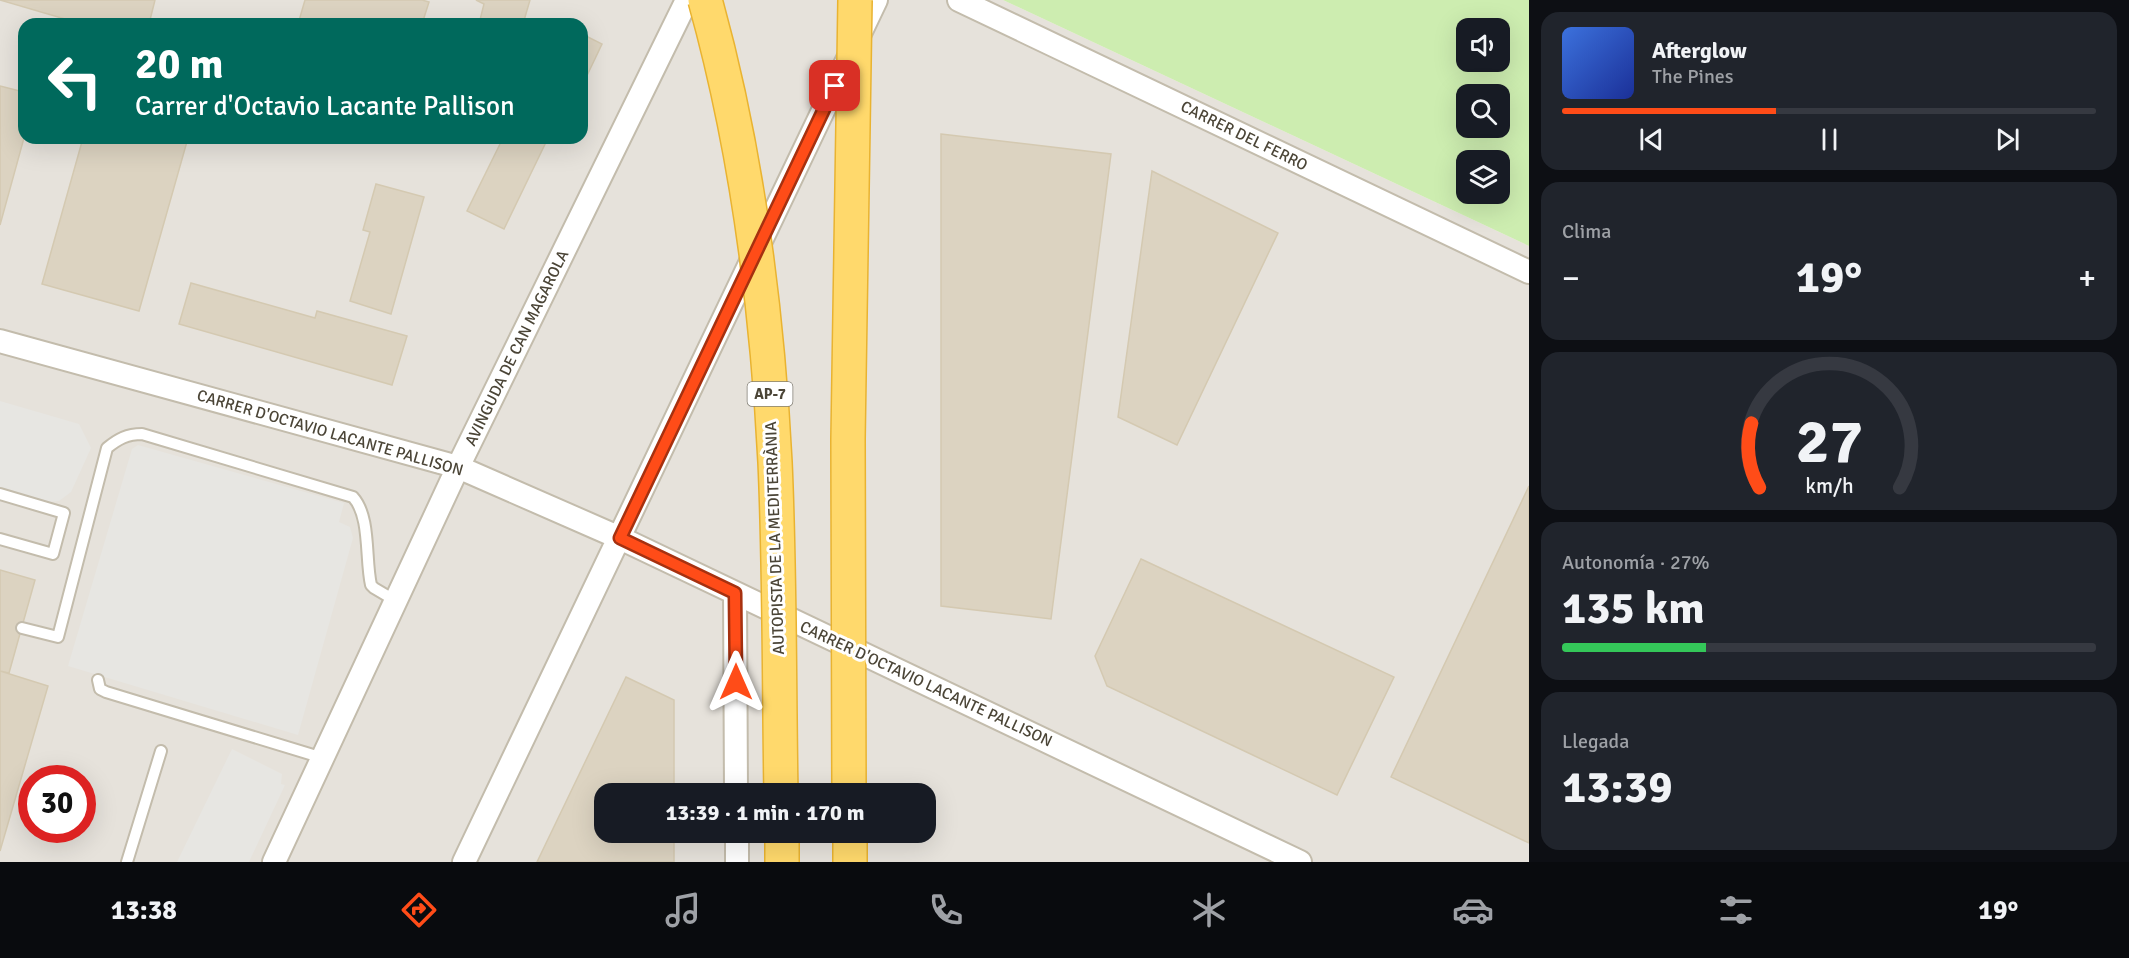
<!DOCTYPE html>
<html lang="es">
<meta charset="utf-8">
<style>
:root{--surface:#171b24;--page:#20242c;--text:#f1f3f6;--muted:#9ea1a6;--line:#363941;--accent:#ff4c18}
body{margin:0;font-family:Signika,sans-serif;background:var(--page);color:var(--text);height:100vh;display:flex;flex-direction:column;font-size:22px;white-space:nowrap}
*{box-sizing:border-box;margin:0}
p{font-size:20px;color:var(--muted)}
.icon{flex:none;width:33px;height:33px;fill:none;stroke:currentColor;stroke-width:2;stroke-linecap:round;stroke-linejoin:round}
.map{position:relative;flex:1;overflow:hidden}
.drawer{display:flex;flex-direction:column;gap:12px;padding:12px;background:#0d0f14;width:600px}
.drawer>*{flex:none}
.hud{position:absolute;left:18px;top:18px;width:570px;height:126px;border-radius:18px;box-shadow:0 6px 24px #0002;background:#00695c;color:#fff;overflow:hidden}
.fabs{position:absolute;left:1456px;top:18px;display:grid;gap:12px}
.fabs a{display:grid;place-items:center;width:54px;height:54px;border-radius:12px;background:var(--surface);box-shadow:0 6px 24px #0002;font-size:30px}
.speed{position:absolute;left:18px;top:765px;display:flex;gap:12px;font-size:30px;font-weight:700;text-align:center}
.speed>*{display:grid;place-content:center;width:78px;height:78px;border-radius:50%;background:var(--surface);box-shadow:0 6px 24px #0002;line-height:1}
.speed .limit{border:9px solid #d22;background:#fff;color:#111}
.pin{position:absolute;display:grid;place-items:center;width:51px;height:51px;color:#fff;margin:-26px;border-radius:12px;box-shadow:0 3px 9px #0006}
.me{position:absolute;width:66px;margin:-33px;rotate:0deg;stroke-linejoin:round;filter:drop-shadow(0 0 4px #0008)}
.turn{display:flex;align-items:center;gap:21px;height:126px;padding:0 18px;font-size:27px}
.turn .icon{width:78px;height:78px;stroke-width:2.5}
.turn b{display:block;font-size:42px;line-height:51px}
.big{font-size:45px;font-weight:700;line-height:1.1}
.drawer .widget{flex:1;display:flex;flex-direction:column;justify-content:center;gap:9px;min-width:0;padding:0 21px;border-radius:18px;background:var(--page)}
.drawer .dial{align-items:center;gap:0}
.dial svg{height:156px;overflow:visible;fill:none;stroke:var(--line);stroke-width:7;stroke-linecap:round;text-anchor:middle}
.dial text{fill:var(--text);stroke:none}
.song{display:flex;align-items:center;gap:18px}
.cover{width:72px;height:72px;border-radius:9px;background:linear-gradient(135deg,hsl(220 70% 55%),hsl(230 70% 35%))}
.played{height:6px;border-radius:3px;background:linear-gradient(90deg,var(--accent) 40%,var(--line) 40%)}
.keys{display:flex;justify-content:space-around;direction:ltr}
.heat{display:flex;justify-content:space-between;align-items:center;font-size:33px;direction:ltr}
.charge{height:9px;border-radius:4px;background:linear-gradient(90deg,#34c759 27%,var(--line) 0)}
.trip{position:absolute;left:594px;top:783px;width:342px;height:60px;border-radius:18px;background:var(--surface);box-shadow:0 6px 24px #0002;font-weight:700;line-height:60px;text-align:center}
.dock{display:flex;height:96px;justify-content:space-around;align-items:center;background:#090b0e;color:var(--muted)}
.dock .icon{width:42px;height:42px}
.dock .current{color:var(--accent)}
.dock b{font-size:27px;color:var(--text)}
main{display:flex;flex:1;min-height:0}
.map>svg:first-child{display:block}
.industrial{fill:#e6e2db;fill-rule:evenodd}
.green{fill:#cdedb0;fill-rule:evenodd}
.parking{fill:#e7e6e2}
.building{fill:#dcd3c1;stroke:#d4c9b1;stroke-width:1.5}
.lines{fill:none;stroke-linecap:round;stroke-linejoin:round}
.service-casing{stroke:#c3bcac;stroke-width:14}
.minor-casing{stroke:#c3bcac;stroke-width:26}
.motorway-casing{stroke:#e9b331;stroke-width:36}
.service{stroke:#fff;stroke-width:10}
.minor{stroke:#fff;stroke-width:22}
.motorway{stroke:#ffd96c;stroke-width:33}
.motorway-bridge-casing{stroke:#e9b331;stroke-width:36;stroke-linecap:butt}
.motorway-bridge{stroke:#ffd96c;stroke-width:33}
.route-casing{stroke:#a63110;stroke-width:15}
.route{stroke:#ff4c18;stroke-width:10}
.labels{text-anchor:middle;dominant-baseline:central;stroke-width:6;stroke-linejoin:round;paint-order:stroke}
.shield{fill:#fff;stroke:#817d73;stroke-width:1.5}
.shield-label{font-size:15px;font-weight:bold;fill:#4b4537}
.street-label{font-size:16px;fill:#4b4537;stroke:#fff}
</style>
<main>
<div class="map">
<svg width="1529" height="862" viewBox="0 0 1529 862">
<rect width="100%" height="100%" fill="#f6f3ea"/>
<path class="industrial" d="M0 0H1003L1529 246V862H0ZM24 24H582V138H24ZM32 778H82V830H32ZM604 794H926V832H604Z"/>
<path class="green" d="M1003 0H1529V246ZM1467 28H1500V62H1467ZM1467 94H1500V128H1467ZM1467 160H1500V194H1467Z"/>
<path class="parking" d="M0 401 79 424 91 448 71 492 59 501 47 502 0 488Z
M138 445 344 503 339 522 350 527 353 538 298 735 68 666 132 449Z
M232 749 282 774 281 784 285 785 249 862H177Z"/>
<path class="building" d="M0 0H155L149 24H82Z
M305 0H422L429 2 422 24H298Z
M476 0H530L523 24 510 22 509 24H479L484 4Z
M582 34 602 44 582 86Z
M0 86 24 92V138L0 225Z
M941 134 1111 154 1051 619 941 606Z
M83 138H188L139 311 42 284Z
M503 138H548L504 229 467 211Z
M1152 171 1278 233 1177 445 1118 417Z
M376 184 424 197 391 314 350 301 370 232 363 230Z
M191 283 315 318 317 311 407 336 392 385 179 324Z
M1529 486V843L1391 777Z
M1141 559 1394 677 1337 795 1107 686 1095 656Z
M0 570 35 580 9 673 0 671Z
M0 671 48 686 0 851Z
M626 677 674 700V794H604V832H674V862H537Z"/>
<g class="lines">
<g class="service-casing">
<path id="service" d="M0 494 64 513 53 554 0 539
M22 628 58 637 107 448C118 439 127 434 142 434L353 497C371 517 365 559 371 585L374 588 396 601
M98 680 100 689 106 692 323 758
M127 862 161 751"/>
</g>
<g class="minor-casing">
<path id="minor" d="M959 0 1529 272
M0 341 458 467 620 538 1300 862
M735 593 736 794
M737 832V862
M274 862 458 467 687 0
M464 862 876 0"/>
</g>
<g class="motorway-casing">
<path id="motorway" d="M782 832V862
M850 832V862"/>
</g>
<use href="#service" class="service"/>
<use href="#minor" class="minor"/>
<use href="#motorway" class="motorway"/>
<g class="motorway-bridge-casing">
<path id="motorway-bridge" d="M705 0C747 150 767 306 775 462 780 572 779 683 781 794
M849 794 848 439 855 0"/>
</g>
<use href="#motorway-bridge" class="motorway-bridge"/>
</g>
<g class="lines">
<g class="route-casing">
<path id="route" d="M736 682 735 593 620 538 835 86"/>
</g>
<use href="#route" class="route"/>
</g>
<g class="labels">
<rect class="shield" x="747.5" y="382" width="45" height="24" rx="4.5"/>
<g class="shield-label">
<text x="770" y="394">AP-7</text>
</g>
<g class="street-label">
<text transform="translate(1244 136) rotate(26)">CARRER DEL FERRO</text>
<text transform="translate(517 348) rotate(-64)">AVINGUDA DE CAN MAGAROLA</text>
<text transform="translate(330 433) rotate(16)">CARRER D'OCTAVIO LACANTE PALLISON</text>
<text transform="translate(775 538) rotate(-92)">AUTOPISTA DE LA MEDITERRÀNIA</text>
<text transform="translate(926 684) rotate(25)">CARRER D'OCTAVIO LACANTE PALLISON</text>
</g>
</g>
</svg>
<div class="fabs">
<a><svg class="icon" aria-label="sound" viewBox="0 0 24 24"><path d="M4 9h4l5-4v14l-5-4H4zM17 9q2 3 0 6"/></svg></a>
<a><svg class="icon" aria-label="search" viewBox="0 0 24 24"><circle cx="10" cy="10" r="6"/><path d="M15 15l6 6"/></svg></a>
<a><svg class="icon" aria-label="layers" viewBox="0 0 24 24"><path d="M12 4l9 5-9 5-9-5zM3 14l9 5 9-5"/></svg></a>
</div>
<div class="speed"><div class="limit">30</div></div>
<div class="pin" style="left:835px;top:86px;background:#d93025"><svg class="icon" aria-label="arrive" viewBox="0 0 24 24"><path d="M6 21V4h12l-3 4 3 4H6"/></svg></div>
<svg class="me" style="left:736px;top:682px" viewBox="-20 -20 40 40"><path d="M0-17L14 15 0 8-14 15z" fill="#ff4c18" stroke="#fff" stroke-width="4"/></svg>
<div class="trip">13:39 · 1 min · 170 m</div>
<div class="hud">
<div class="turn"><svg class="icon" aria-label="left" viewBox="0 0 24 24"><path d="M17 20v-9H6M10 6l-5 5 5 5"/></svg><div><b>20 m</b>Carrer d'Octavio Lacante Pallison</div></div>
</div>
</div>
<section class="drawer">
<div class="widget">
<div class="song"><i class="cover"></i><div><b>Afterglow</b><p>The Pines</p></div></div>
<div class="played"></div>
<div class="keys"><svg class="icon" aria-label="previous" viewBox="0 0 24 24"><path d="M18 5L8 12l10 7zM5 5v14"/></svg><svg class="icon" aria-label="pause" viewBox="0 0 24 24"><path d="M8 5v14M16 5v14"/></svg><svg class="icon" aria-label="next" viewBox="0 0 24 24"><path d="M6 5l10 7-10 7zM19 5v14"/></svg></div>
</div>
<div class="widget"><p>Clima</p>
<div class="heat"><a>−</a><b class="big">19°</b><a>+</a></div>
</div>
<div class="widget dial"><svg viewBox="0 0 100 80">
<path d="M14 69A42 42 0 1 1 86 69"/>
<path d="M14 69A42 42 0 0 1 10 36" stroke="#ff4c18"/>
<text x="50" y="56" font-size="32" font-weight="700">27</text>
<text x="50" y="72" font-size="11">km/h</text>
</svg></div>
<div class="widget"><p>Autonomía · 27%</p><b class="big">135 km</b><div class="charge"></div></div>
<div class="widget"><p>Llegada</p><b class="big">13:39</b></div>
</section>
</main>
<nav class="dock">
<b>13:38</b>
<svg class="icon current" aria-label="directions" viewBox="0 0 24 24"><path d="M12 3l9 9-9 9-9-9zM9 14v-3h6M13 9l2 2-2 2"/></svg>
<svg class="icon" aria-label="music" viewBox="0 0 24 24"><path d="M9 18V5l10-2v13"/><circle cx="6" cy="18" r="3"/><circle cx="16" cy="16" r="3"/></svg>
<svg class="icon" aria-label="phone" viewBox="0 0 24 24"><path d="M5 4h4l2 5-3 2q2 4 5 5l2-3 5 2v4C11 20 4 13 5 4z"/></svg>
<svg class="icon" aria-label="climate" viewBox="0 0 24 24"><path d="M12 3v18M4 7l16 10M4 17L20 7"/></svg>
<svg class="icon" aria-label="car" viewBox="0 0 24 24"><path d="M5 17H2v-5l4-1 3-4h7l3 4 3 1v5h-3M9 17h6M6 11h13"/><circle cx="7" cy="17" r="2"/><circle cx="17" cy="17" r="2"/></svg>
<svg class="icon" aria-label="filters" viewBox="0 0 24 24"><path d="M4 7h16M4 17h16"/><circle cx="9" cy="7" r="2"/><circle cx="15" cy="17" r="2"/></svg>
<b>19°</b>
</nav>
